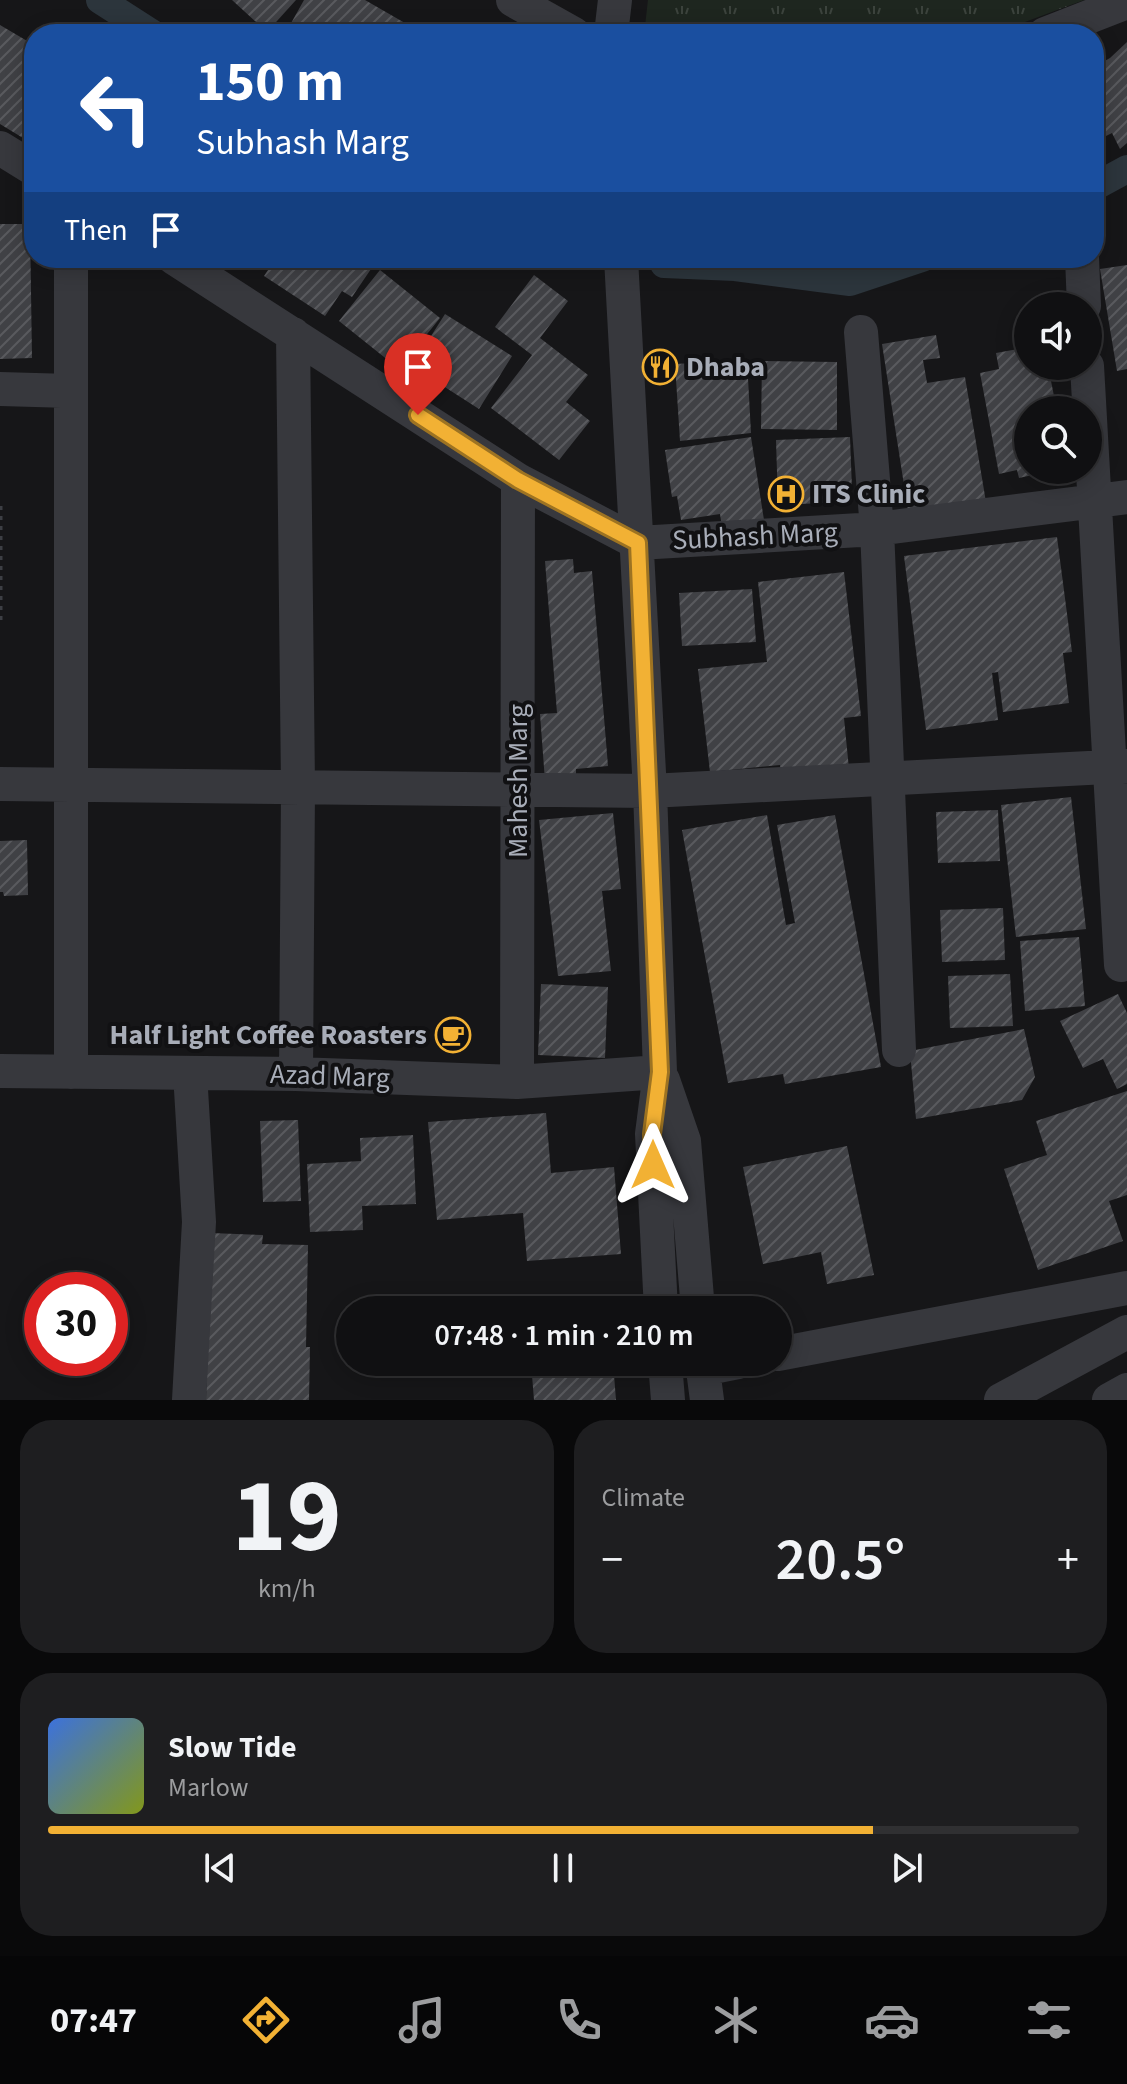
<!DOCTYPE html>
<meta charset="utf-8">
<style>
:root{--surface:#101012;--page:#1e1e20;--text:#f1f3f6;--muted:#9c9d9f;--line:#303032;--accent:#f2b134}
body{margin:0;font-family:"Source Sans 3",sans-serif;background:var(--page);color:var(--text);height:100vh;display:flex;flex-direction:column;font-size:30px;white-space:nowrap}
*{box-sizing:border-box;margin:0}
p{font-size:26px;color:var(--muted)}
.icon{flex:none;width:44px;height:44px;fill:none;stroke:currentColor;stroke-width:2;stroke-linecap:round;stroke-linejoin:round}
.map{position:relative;height:1400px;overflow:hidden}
.details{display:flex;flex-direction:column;gap:20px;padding:20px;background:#09090a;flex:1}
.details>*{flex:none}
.banner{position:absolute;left:24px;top:24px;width:1080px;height:244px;border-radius:32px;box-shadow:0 4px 20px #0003,0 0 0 2px var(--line);background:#1a4fa0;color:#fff;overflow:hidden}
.buttons{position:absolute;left:1014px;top:292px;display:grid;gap:16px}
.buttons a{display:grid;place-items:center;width:88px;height:88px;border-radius:50%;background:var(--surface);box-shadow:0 4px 20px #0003,0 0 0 2px var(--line);font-size:40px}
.speed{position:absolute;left:24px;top:1272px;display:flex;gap:16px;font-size:40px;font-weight:700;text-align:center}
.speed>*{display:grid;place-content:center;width:104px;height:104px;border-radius:50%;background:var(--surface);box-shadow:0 4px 20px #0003,0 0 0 2px var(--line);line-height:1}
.speed .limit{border:12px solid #d22;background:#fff;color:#111}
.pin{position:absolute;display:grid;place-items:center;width:68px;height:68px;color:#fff;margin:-82px -34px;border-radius:50% 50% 50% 0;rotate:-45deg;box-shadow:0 0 8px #0007}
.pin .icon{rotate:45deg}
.me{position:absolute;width:88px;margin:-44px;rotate:0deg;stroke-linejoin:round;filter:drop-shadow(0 0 6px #0008)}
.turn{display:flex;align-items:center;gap:28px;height:168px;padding:0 40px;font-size:36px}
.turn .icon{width:104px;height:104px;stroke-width:2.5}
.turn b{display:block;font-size:56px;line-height:68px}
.then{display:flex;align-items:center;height:76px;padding:0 40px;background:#0003;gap:16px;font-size:30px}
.big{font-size:60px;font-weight:600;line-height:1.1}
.details .tile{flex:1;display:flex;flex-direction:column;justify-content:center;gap:12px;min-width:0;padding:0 28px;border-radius:32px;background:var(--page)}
.details .dial{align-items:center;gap:0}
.dial b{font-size:104px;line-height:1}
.song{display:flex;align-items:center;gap:24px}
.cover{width:96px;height:96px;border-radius:12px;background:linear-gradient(135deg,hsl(220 70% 55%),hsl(70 70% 35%))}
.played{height:8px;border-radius:4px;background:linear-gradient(90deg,var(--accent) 80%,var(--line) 80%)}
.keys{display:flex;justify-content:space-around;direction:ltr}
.heat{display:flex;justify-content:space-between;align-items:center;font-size:44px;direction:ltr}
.details .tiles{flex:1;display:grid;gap:20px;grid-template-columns:1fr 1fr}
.tile:last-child{grid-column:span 2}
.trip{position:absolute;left:336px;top:1296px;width:456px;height:80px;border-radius:40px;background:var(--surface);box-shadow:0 4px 20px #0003,0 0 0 2px var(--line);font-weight:600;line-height:80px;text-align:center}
.dock{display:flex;height:128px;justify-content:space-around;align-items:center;background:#060607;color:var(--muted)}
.dock .icon{width:56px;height:56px}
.dock .active{color:var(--accent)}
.dock b{font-size:36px;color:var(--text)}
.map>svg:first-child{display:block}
.park{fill:url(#park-tufts)}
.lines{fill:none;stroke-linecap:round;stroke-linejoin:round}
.canal{stroke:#2c353c;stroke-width:28}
.building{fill:url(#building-hatch)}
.path{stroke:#3d3f44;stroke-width:5;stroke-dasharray:4 6;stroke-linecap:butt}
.minor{stroke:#37383d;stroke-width:34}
.route-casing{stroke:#9d7322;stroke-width:20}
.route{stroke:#f2b134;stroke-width:14}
.labels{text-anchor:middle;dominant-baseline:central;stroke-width:8;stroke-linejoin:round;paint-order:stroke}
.poi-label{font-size:28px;font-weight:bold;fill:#a8adb8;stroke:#111113;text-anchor:start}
.street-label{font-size:28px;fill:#a8adb8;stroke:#111113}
</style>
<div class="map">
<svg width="1127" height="1400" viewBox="0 0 1127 1400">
<defs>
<pattern id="park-tufts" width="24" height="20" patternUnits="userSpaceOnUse" patternTransform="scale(2)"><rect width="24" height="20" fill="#1e261f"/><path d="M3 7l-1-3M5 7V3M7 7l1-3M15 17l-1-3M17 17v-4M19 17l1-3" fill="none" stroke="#3c433d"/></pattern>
<pattern id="building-hatch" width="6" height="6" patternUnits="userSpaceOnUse" patternTransform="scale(2)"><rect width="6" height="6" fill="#404145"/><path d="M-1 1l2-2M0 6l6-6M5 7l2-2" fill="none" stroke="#595a5e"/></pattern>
</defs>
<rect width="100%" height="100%" fill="#161618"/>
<path class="park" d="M648 0H1084L992 34H678L645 27Z"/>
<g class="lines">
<path class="canal" d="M100 0 153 34
M1094 187 1127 169
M664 264 735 267 850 282 922 258"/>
</g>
<path class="building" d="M232 0H296L267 32Z
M304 0H365L424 34H285Z
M0 25 34 45V119L23 138 0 124Z
M1127 42V143L1120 149 1112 133 1094 142V67L1110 58Z
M0 224H30L32 358 0 359Z
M276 258H354L371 269 352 297 342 291 325 316 264 276Z
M1127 265V369L1117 371 1100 269Z
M380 270 440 318 399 369 339 321Z
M534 275 568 301 540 338 588 375 566 402 590 421 559 460 491 408 532 355 495 327Z
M445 314 512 356 479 409 412 366Z
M936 335 940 358 923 360 927 383 965 377 987 508 909 517 882 344Z
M1028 347V366H1048L1056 406 1070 403 1071 410H1028V470L1051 471 1019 478 1017 470 999 474 980 373 999 369 996 353Z
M747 360 751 433 680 441 675 364Z
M762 361 837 362V430L761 429Z
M751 437 764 520 722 527 720 514 681 520 677 496 672 497 665 450Z
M850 437 852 489 822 490 823 503 778 505 776 440Z
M1057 537 1072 652 1063 653 1069 703 1003 712 998 672 992 673 998 720 926 730 904 556Z
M573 559 574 573 592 571 608 766 576 769V778L545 781 540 714 557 713 545 561Z
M844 572 861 716 844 718 849 769 781 776 780 765 710 772 698 669 767 662 758 582Z
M752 589 756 642 682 646 679 593Z
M1071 797 1086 929 1016 937 1001 805Z
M998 810 1000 861 938 863 936 812Z
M613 813 621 889 602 891 611 971 558 976 539 820Z
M767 815 786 925 795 923 777 825 835 815 881 1067 785 1084 783 1074 728 1083 682 830Z
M27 840 28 895 4 896 3 892H0V841Z
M1003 908 1005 960 942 962 940 910Z
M1079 937 1085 1006 1025 1011 1020 941Z
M1010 974 1013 1026 950 1028 948 976Z
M541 984 608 987 605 1058 538 1055Z
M1118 994 1127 1013V1084L1117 1089 1103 1059 1083 1068 1060 1021Z
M1024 1029 1035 1077 1022 1100 916 1119 910 1051Z
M1127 1091V1195L1109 1201 1123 1241 1038 1270 1004 1169 1047 1155 1036 1121Z
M546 1113 551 1173 614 1167 621 1254 527 1261 523 1213 437 1220 428 1122Z
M298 1120 301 1201 263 1202 260 1121Z
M413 1135 416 1204 362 1206 363 1230 310 1232 307 1164 361 1161 360 1138Z
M847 1146 874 1275 827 1284 821 1252 763 1264 743 1167Z
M211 1233 263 1235 262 1244 308 1245 306 1347H310L309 1400H206Z
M547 1362H613L616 1400H534L531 1363Z"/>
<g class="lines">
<path class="path" d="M0 506V625"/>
<path class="minor" d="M513 0 574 34
M611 34 615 0
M1045 34 1127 2
M0 148 34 169
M174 258 518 480 638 543 877 529 1127 497
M621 258 650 791 660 1072 652 1134 661 1310
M1082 258 1084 306
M861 332 877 529 899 1050
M293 334 298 787 296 1074
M1087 366 1121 965
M0 389 70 391
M0 784 650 791 1127 766
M0 1071 296 1074 517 1082 660 1072
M71 1072V258
M663 1080 684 1141 698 1310
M517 1082 518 480
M778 1354 1127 1288
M665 1362 668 1400
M702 1362 707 1400
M703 1369 738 1362
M189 1400 199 1222 190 1073
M1001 1400 1127 1332
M1109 1400 1127 1390"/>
</g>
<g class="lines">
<g class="route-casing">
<path id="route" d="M418 415 518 480 638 543 660 1072 652 1134 653 1165"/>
</g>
<use href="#route" class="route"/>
</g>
<defs>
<g id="restaurant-ring" transform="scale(1.8)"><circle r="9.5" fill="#111113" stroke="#f2b134" stroke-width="1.5"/><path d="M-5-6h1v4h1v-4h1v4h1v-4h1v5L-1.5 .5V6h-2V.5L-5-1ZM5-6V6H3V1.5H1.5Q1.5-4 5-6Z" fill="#f2b134"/></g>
<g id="hospital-ring" transform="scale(1.8)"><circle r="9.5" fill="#111113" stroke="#f2b134" stroke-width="1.5"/><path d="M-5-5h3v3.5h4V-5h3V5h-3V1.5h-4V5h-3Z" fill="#f2b134"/></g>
<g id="cafe-ring" transform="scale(1.8)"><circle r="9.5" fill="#111113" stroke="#f2b134" stroke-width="1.5"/><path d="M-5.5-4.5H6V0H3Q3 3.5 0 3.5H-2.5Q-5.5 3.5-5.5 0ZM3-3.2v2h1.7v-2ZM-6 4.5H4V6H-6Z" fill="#f2b134"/></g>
</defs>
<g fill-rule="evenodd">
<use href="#restaurant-ring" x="660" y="367"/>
<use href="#hospital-ring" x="786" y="494"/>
<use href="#cafe-ring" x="453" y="1035"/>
</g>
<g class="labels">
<g class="poi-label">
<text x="686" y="367">Dhaba</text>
<text x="812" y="494">ITS Clinic</text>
<text x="427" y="1035" text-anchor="end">Half Light Coffee Roasters</text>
</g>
<g class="street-label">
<text transform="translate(755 536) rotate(-3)">Subhash Marg</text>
<text transform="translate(518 781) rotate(-90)">Mahesh Marg</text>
<text transform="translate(330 1076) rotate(2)">Azad Marg</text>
</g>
</g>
</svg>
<div class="buttons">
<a><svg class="icon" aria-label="sound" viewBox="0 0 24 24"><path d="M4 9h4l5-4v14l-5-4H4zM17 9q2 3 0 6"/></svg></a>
<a><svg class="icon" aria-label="search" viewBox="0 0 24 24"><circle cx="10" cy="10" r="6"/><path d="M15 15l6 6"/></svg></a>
</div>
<div class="speed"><div class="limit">30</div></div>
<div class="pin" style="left:418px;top:415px;background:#d93025"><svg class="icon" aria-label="arrive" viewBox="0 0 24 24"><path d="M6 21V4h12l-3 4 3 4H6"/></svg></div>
<svg class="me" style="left:653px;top:1165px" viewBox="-20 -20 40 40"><path d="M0-17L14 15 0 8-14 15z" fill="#f2b134" stroke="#fff" stroke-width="4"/></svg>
<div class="trip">07:48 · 1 min · 210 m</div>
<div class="banner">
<div class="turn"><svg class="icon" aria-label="left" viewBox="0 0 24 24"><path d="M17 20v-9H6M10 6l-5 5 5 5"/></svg><div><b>150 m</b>Subhash Marg</div></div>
<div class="then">Then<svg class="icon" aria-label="arrive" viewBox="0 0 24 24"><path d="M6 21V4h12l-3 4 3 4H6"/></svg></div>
</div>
</div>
<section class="details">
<div class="tiles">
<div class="tile dial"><b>19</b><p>km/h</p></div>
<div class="tile"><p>Climate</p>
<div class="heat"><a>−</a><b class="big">20.5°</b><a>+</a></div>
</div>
<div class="tile">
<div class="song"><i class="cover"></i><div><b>Slow Tide</b><p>Marlow</p></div></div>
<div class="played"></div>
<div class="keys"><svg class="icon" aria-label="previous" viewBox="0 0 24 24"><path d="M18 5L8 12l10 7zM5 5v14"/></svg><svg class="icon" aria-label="pause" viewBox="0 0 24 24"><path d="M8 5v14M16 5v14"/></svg><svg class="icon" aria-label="next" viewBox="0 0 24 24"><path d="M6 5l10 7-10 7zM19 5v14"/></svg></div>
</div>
</div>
</section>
<nav class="dock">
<b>07:47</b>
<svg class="icon active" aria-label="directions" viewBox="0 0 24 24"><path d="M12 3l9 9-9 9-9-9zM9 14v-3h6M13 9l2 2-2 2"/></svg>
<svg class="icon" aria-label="music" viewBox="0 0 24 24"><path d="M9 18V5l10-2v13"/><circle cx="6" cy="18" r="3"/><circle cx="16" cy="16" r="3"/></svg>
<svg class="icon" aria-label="phone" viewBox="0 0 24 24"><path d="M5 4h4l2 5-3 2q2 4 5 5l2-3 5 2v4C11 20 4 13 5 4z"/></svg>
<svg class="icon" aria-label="climate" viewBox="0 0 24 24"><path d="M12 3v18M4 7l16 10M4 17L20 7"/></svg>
<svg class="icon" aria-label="car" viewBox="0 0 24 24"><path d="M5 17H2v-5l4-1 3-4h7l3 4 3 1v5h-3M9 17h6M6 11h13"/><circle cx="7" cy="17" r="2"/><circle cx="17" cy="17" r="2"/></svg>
<svg class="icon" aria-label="filters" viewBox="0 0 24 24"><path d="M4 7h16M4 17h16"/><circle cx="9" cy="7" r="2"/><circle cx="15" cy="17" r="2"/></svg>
</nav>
